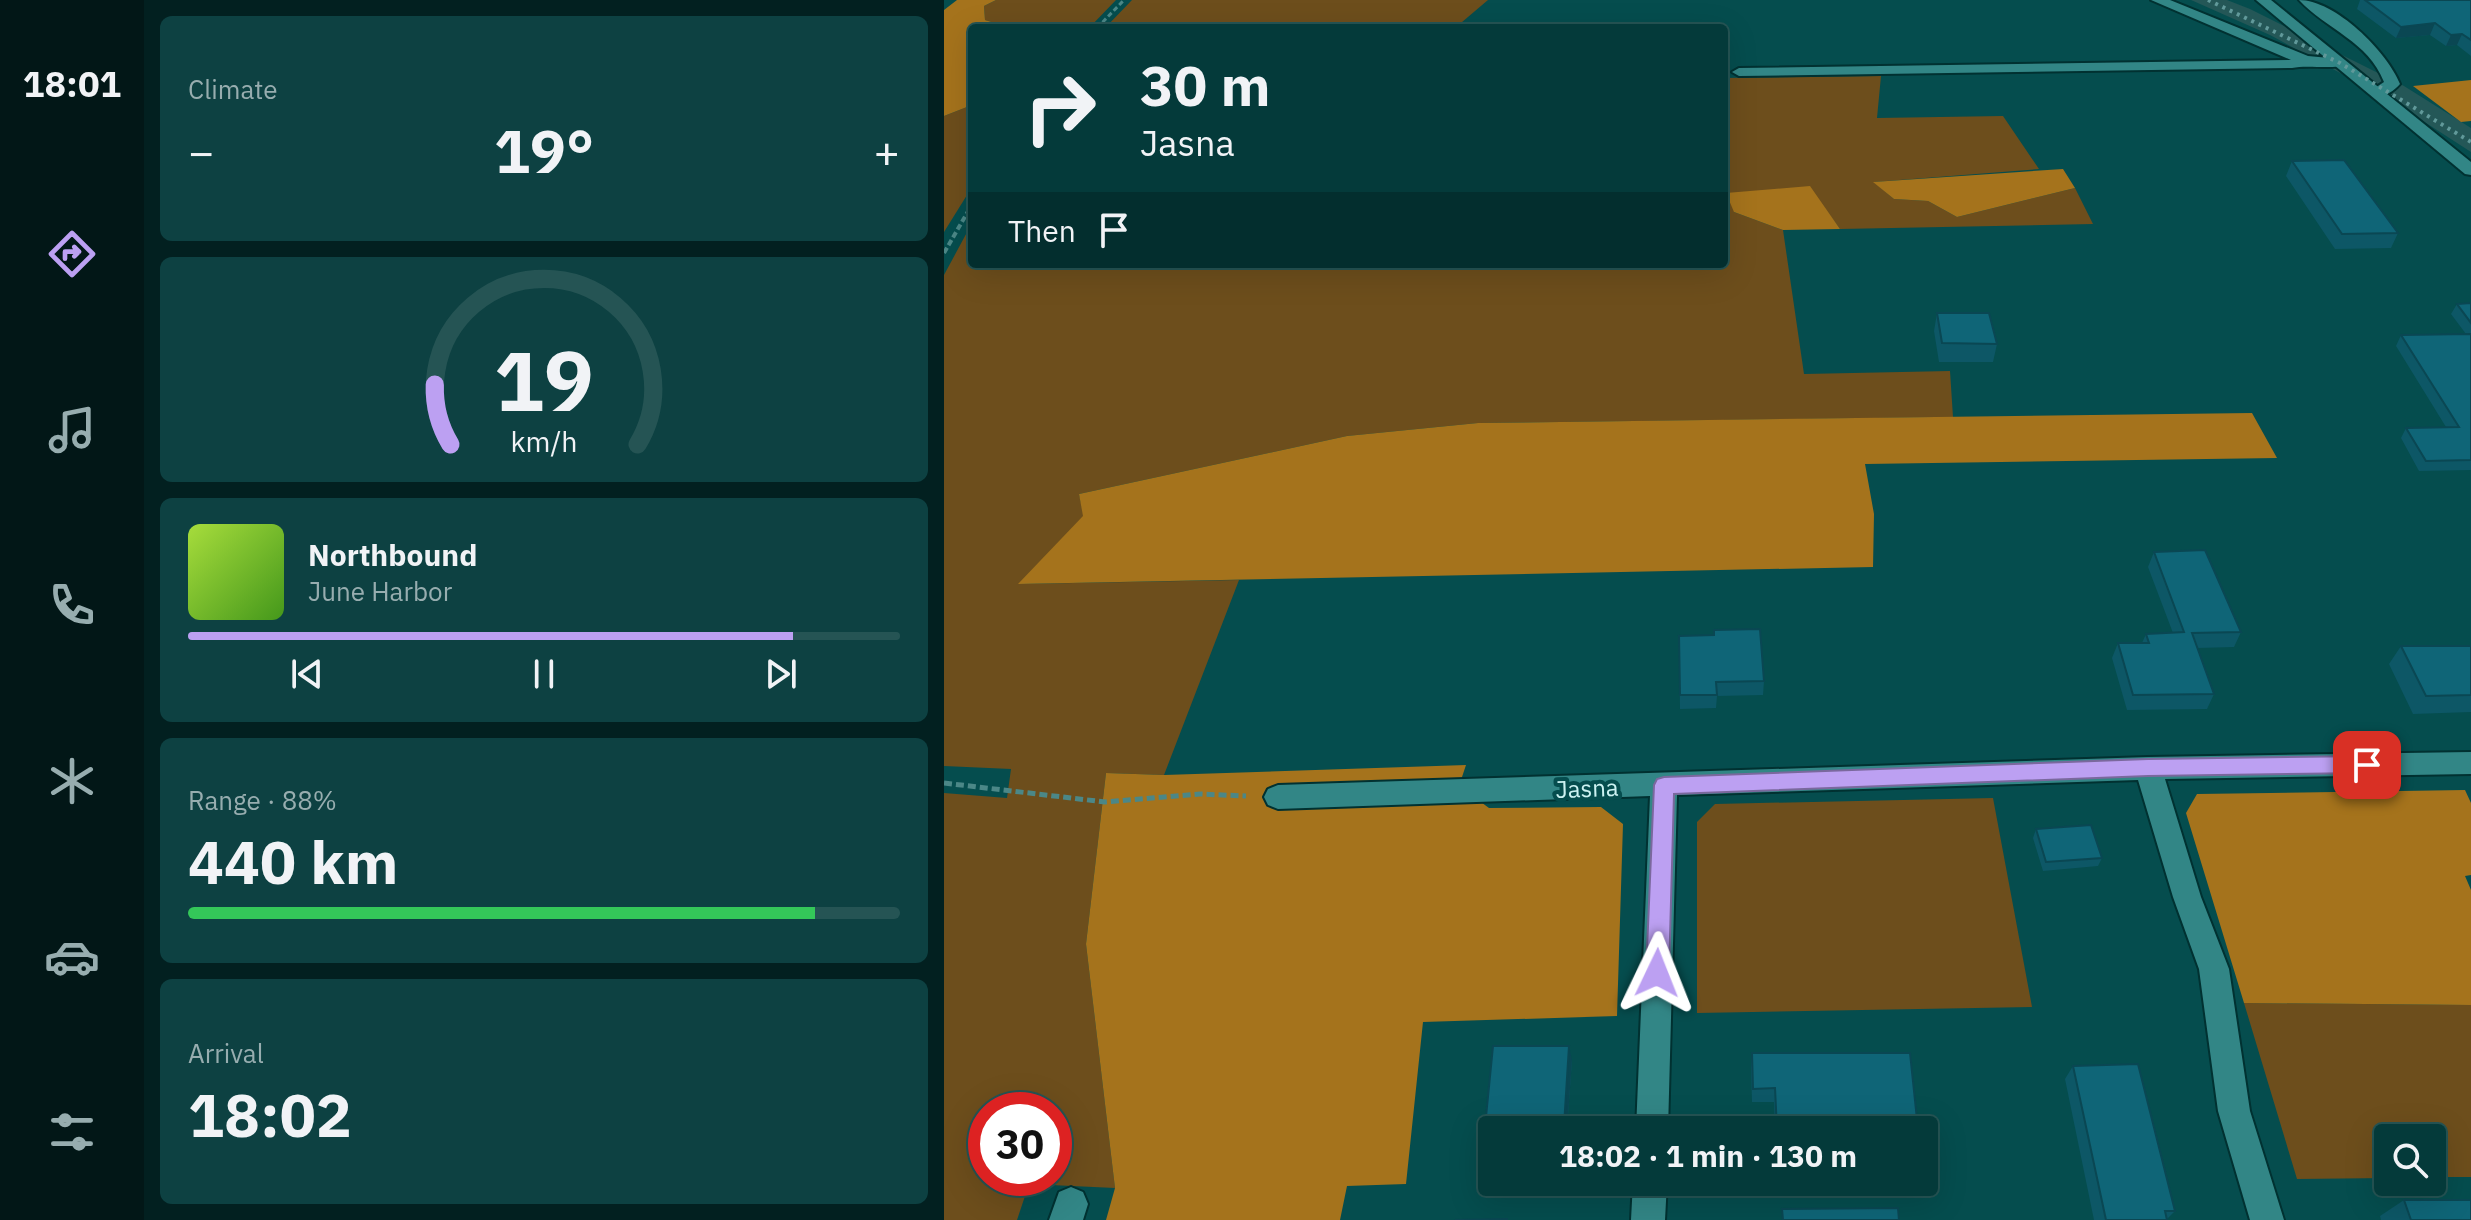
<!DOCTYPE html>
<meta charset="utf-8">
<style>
:root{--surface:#043a3a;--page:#0d4142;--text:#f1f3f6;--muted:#97adaf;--line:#255454;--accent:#bca0f2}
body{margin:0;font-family:"IBM Plex Sans",sans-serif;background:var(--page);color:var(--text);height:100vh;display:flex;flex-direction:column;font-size:30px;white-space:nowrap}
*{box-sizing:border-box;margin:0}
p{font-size:26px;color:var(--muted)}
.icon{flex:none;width:44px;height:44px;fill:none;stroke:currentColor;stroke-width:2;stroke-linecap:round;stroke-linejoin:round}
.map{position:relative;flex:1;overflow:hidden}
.side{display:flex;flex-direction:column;gap:16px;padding:16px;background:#022020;width:800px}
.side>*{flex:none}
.hud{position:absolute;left:24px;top:24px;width:760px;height:244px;border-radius:8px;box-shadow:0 8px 32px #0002,0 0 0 2px var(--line);background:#043a3a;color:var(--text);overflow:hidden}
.fabs{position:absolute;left:1430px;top:1124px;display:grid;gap:16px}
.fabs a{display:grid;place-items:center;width:72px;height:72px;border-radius:8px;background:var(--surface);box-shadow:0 8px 32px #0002,0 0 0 2px var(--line);font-size:40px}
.speed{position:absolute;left:24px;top:1092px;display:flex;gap:16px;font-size:40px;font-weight:700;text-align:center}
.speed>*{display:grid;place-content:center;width:104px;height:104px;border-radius:50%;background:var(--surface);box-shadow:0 8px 32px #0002,0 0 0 2px var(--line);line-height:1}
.speed .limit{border:12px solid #d22;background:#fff;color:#111}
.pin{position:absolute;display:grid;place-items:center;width:68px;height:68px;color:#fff;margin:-34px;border-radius:16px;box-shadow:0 4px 12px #0006}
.me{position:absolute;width:88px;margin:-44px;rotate:2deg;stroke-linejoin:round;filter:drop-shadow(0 0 6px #0008)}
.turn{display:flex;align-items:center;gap:28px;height:168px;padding:0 40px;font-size:36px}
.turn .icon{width:104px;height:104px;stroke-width:2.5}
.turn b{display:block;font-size:56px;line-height:68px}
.then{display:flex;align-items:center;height:76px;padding:0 40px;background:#0003;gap:16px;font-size:30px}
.big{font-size:60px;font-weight:700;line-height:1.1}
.side .widget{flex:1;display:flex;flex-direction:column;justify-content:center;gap:12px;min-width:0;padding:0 28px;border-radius:12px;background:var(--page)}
.side .dial{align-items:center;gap:0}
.dial svg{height:208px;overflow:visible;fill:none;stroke:var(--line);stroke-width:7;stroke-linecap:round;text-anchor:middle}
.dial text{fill:var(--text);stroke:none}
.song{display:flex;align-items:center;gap:24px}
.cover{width:96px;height:96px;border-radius:12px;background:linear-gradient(135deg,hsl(80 70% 55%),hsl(100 70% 35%))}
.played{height:8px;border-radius:4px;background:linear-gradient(90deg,var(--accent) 85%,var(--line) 85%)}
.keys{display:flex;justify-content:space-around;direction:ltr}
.heat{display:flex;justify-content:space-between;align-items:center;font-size:44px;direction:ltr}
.charge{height:12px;border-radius:6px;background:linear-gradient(90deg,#34c759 88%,var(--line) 0)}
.trip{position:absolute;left:534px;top:1116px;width:460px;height:80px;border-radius:8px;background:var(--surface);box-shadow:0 8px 32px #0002,0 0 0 2px var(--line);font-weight:700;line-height:80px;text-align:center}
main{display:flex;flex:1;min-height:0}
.menu{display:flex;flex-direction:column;width:144px;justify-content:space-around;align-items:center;background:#021717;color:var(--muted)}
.menu .icon{width:56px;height:56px}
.menu .current{color:var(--accent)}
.menu b{font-size:36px;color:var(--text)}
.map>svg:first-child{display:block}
.built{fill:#245757}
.green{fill:#6d4e1c;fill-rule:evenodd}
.forest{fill:#a5731c}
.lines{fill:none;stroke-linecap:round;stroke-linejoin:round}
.service-casing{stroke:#013131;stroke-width:4}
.minor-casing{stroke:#013131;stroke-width:4}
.secondary-casing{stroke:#013131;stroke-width:4}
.path-far2{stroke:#4b8787;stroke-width:3;stroke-dasharray:5 3;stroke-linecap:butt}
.path-far1{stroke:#4b8787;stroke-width:4;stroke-dasharray:6 3;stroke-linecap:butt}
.path{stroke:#4b8787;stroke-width:5;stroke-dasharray:8 4;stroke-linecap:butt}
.service{fill:#328686;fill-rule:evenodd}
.minor{fill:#328686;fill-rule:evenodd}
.secondary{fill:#328686;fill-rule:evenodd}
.rail{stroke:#61999a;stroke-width:4;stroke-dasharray:3 5;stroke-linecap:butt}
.wall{fill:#0d5766}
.shaded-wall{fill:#0a4753}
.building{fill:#0f6577;stroke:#0a4753;stroke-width:2}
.route{fill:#bca0f2;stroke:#7a689d;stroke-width:2}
.labels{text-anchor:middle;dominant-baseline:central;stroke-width:8;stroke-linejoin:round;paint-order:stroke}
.street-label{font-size:24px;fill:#ccf2f2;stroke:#054d4e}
</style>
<main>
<nav class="menu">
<b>18:01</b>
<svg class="icon current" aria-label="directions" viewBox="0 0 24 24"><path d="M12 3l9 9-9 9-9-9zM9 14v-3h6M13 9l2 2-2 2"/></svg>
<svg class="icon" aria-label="music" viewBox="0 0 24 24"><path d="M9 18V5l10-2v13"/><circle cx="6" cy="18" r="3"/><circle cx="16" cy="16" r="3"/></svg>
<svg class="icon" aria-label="phone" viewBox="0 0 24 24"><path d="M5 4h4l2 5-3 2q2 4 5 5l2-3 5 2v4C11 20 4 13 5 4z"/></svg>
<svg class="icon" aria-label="climate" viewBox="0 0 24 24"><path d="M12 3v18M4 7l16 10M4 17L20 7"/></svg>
<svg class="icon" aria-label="car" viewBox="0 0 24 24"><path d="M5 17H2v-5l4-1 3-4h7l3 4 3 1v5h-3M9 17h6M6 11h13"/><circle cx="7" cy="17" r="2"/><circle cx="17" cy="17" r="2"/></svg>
<svg class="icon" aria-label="filters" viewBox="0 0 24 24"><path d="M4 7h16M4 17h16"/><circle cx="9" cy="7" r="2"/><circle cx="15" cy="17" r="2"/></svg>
</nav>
<section class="side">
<div class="widget"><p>Climate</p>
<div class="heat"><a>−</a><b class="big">19°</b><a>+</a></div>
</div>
<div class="widget dial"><svg viewBox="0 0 100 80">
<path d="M14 69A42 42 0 1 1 86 69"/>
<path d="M14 69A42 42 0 0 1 8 46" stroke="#bca0f2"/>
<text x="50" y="56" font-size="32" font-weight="700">19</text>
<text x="50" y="72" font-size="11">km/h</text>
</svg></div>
<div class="widget">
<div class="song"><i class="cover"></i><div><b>Northbound</b><p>June Harbor</p></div></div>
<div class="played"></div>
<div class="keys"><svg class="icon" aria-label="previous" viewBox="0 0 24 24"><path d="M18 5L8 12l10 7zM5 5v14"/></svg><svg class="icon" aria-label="pause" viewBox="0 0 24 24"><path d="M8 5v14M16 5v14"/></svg><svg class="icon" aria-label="next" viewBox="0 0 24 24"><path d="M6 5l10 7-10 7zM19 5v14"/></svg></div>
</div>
<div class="widget"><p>Range · 88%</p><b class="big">440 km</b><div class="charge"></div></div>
<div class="widget"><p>Arrival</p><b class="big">18:02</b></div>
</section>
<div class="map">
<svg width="1527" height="1220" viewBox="0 0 1527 1220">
<rect width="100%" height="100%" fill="#054d4e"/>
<path class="built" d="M1247 0H1283L1306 9 1460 86 1527 128V152L1448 101 1326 35Z"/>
<path class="green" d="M52 0H172L145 28H67L41 20 40 6Z
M188 0H544L511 28H161Z
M937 76 933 118 1059 116 1095 169 930 182 950 199 984 201 1013 217 1131 188 1149 224 896 229 865 187 790 212 839 230 860 374 1006 371 1009 417 534 423 403 436 135 494 140 516 75 584 295 580 220 775 162 773 142 944 171 1188 85 1184 73 1220H0V793L63 798 67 769 0 766V275L28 223V264H780V78ZM42 1110H110V1178H42Z
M28 105V187L0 232V116Z
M1049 798 1088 1007 753 1013V822L771 804Z
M1300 1003 1527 1005V1177H1488V1138H1444V1178L1353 1179Z"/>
<path class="forest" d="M13 0H52L40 6 41 20 67 28H28V105L0 116V10Z
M1527 80V121L1517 122 1469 86Z
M1119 169 1131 188 1013 217 984 201 950 199 929 182Z
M866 186 896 229 839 230 790 212 782 193Z
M1308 413 1333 458 921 464 930 514 929 567 74 584 139 516 135 494 403 436 534 423Z
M522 765 515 786 545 808 657 807 679 824 673 1016 479 1022 462 1184 403 1186 396 1220H162L171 1188 142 944 162 773 220 775Z
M1521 790 1527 803V875L1521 876 1527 890V1005L1300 1003 1242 813 1253 794Z"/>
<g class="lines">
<g class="service-casing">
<path id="service" d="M1355 0C1391 0 1443 51 1456 84 1449 92 1438 99 1428 96V90L1440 82C1424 41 1383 30 1355 0Z"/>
</g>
<g class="minor-casing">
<path id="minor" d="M1207 0H1226L1364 56 1396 59 1403 63C1392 71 1365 64 1348 68L795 76 788 72 795 68 1347 60Z
M1527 752V774L1221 779 1257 897 1285 969 1306 1111 1340 1220H1306L1274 1111 1255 969 1229 897 1194 780 733 795 724 1130H692L706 796 334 809 324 805 320 797 324 789 334 785 1204 757Z
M689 1182H723L721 1220H687Z
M127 1187 139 1192 144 1204 139 1220H105L115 1192Z"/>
</g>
<g class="secondary-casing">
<path id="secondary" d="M1312 0H1327L1527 162V175L1521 174Z"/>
</g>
<path class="path-far2" d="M153 28 180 0
M25 210 28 205"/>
<path class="path-far1" d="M0 253 26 208"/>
<path class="path" d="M0 783 161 802 256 794 302 796"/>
<use href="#service" class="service"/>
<use href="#minor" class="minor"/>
<use href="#secondary" class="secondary"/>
<path class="rail" d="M1264 0 1396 63 1527 142"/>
</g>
<path class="wall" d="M1416 0H1527V56L1513 45 1502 46 1486 35 1452 38 1413 9Z
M1348 161 1454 233 1447 248 1391 249 1342 176Z
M1527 303V470L1475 471 1457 438 1462 428 1502 427 1452 346 1457 335 1522 334 1507 314 1513 304Z
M993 313 1053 344 1049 362H995L990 331Z
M1210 552 1297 632 1290 647 1253 648 1270 694 1263 709 1183 710 1168 658 1174 643H1198L1202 634 1229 633 1204 567Z
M735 636 820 681 819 695 773 696 772 708 736 709Z
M1457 646H1527V712L1469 714 1445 664Z
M1092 829 1158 858 1154 866 1099 871 1089 838Z
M808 1053 974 1129V1130H831L830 1102H808L807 1067Z
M628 1060 623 1130H548V1140H546L541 1127Z
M1129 1066 1231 1211 1223 1219V1220H1150L1121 1079Z
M1460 1200 1527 1220H1437L1436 1216Z"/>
<path class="shaded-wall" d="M1491 23 1486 35 1452 38 1457 27Z
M1518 34 1513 45 1502 46 1507 35Z
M625 1046 628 1060 623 1130H621L620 1126Z"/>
<path class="building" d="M1421 0H1527V40L1518 34 1507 35 1491 23 1457 27Z
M1400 160 1454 233 1398 234 1348 161Z
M1527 303V323L1513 304Z
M993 313H1045L1053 344 998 343Z
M1527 334V460L1482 461 1462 428 1515 427 1457 335Z
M1261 550 1297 632 1248 633 1270 694 1189 695 1174 643H1205L1202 634 1240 632 1210 552Z
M816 629 820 681 772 682 773 695H736L735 636 770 635V630Z
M1457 646H1527V695L1482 696Z
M1147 825 1158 858 1102 862 1092 829Z
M549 1046H625L620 1126 541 1127Z
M808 1053H966L974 1129 833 1130 831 1088 809 1089Z
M1194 1064 1231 1211H1221L1223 1220H1162L1129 1066Z
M1460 1200H1527V1220H1467Z
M954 1208 955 1220H839L838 1209Z
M563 1219V1220H511Z"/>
<path class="route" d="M1423 756 1431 759 1433 765 1431 771 1423 773 1204 776 730 794 725 973 721 981 713 984 705 981 702 973 710 785 713 779 720 777 1204 759Z"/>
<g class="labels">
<g class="street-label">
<text transform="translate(643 788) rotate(-2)">Jasna</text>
</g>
</g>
</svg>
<div class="fabs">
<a><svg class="icon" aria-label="search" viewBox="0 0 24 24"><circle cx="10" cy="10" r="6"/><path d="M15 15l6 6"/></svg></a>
</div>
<div class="speed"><div class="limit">30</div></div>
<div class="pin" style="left:1423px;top:765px;background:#d93025"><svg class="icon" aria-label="arrive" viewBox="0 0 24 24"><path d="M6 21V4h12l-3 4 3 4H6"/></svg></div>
<svg class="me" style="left:713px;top:973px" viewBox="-20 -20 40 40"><path d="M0-17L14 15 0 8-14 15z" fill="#bca0f2" stroke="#fff" stroke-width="4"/></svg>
<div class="trip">18:02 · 1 min · 130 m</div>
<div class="hud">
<div class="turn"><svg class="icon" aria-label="right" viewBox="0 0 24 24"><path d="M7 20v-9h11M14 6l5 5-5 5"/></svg><div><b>30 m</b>Jasna</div></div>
<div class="then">Then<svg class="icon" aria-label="arrive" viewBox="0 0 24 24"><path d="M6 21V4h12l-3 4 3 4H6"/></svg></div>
</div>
</div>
</main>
